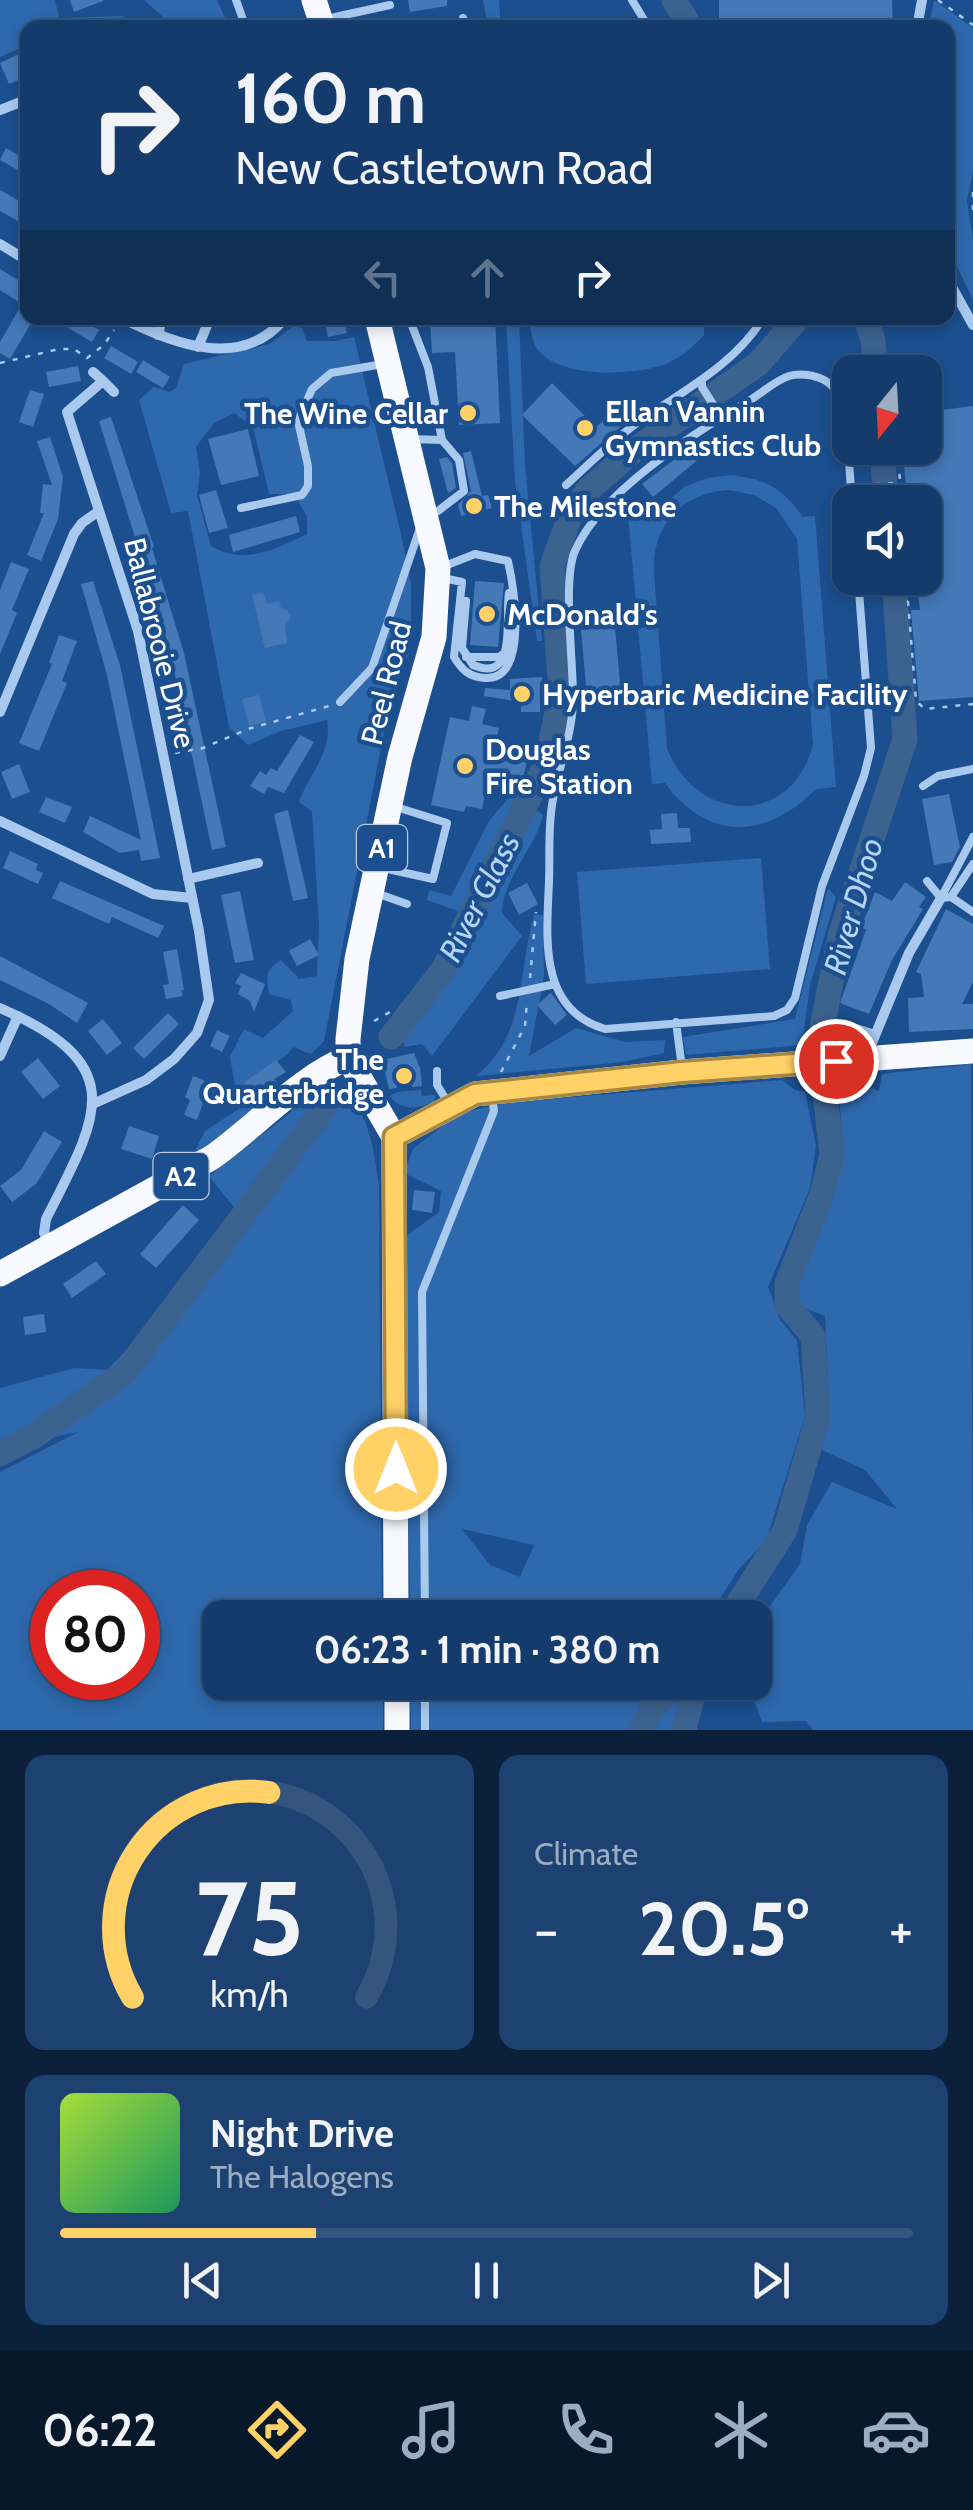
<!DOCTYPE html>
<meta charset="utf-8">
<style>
:root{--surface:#143b6b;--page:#1d4271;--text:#f1f3f6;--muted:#9dadc1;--line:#33557e;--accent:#ffd166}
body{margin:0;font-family:Cabin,sans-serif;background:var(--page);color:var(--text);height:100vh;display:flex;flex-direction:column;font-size:38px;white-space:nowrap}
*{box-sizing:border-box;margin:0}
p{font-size:32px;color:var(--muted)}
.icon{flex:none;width:55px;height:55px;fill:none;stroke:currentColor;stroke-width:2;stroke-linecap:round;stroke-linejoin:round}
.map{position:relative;height:1730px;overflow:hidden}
.side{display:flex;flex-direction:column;gap:25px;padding:25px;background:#0b203b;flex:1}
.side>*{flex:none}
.hud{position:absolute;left:20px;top:20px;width:935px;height:305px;border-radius:20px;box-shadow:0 5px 15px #0003,0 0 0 2px var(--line);background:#143b6b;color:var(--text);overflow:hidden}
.needle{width:65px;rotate:198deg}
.buttons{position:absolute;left:832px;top:355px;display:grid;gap:20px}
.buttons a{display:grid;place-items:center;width:110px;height:110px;border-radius:20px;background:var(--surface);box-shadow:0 5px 15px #0003,0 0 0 2px var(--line);font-size:50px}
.speed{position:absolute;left:30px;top:1570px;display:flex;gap:20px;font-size:50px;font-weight:700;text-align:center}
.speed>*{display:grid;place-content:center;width:130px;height:130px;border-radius:50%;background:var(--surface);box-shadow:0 5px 15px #0003,0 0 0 2px var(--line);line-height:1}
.speed .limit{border:15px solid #d22;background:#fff;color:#111}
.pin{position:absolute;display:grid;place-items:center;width:85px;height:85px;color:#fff;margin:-42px;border:5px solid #fff;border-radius:50%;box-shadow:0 2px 10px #0007}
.me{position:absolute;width:110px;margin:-55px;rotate:0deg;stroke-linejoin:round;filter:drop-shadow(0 0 8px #0008)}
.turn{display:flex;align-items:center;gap:35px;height:210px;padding:0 50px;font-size:45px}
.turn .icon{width:130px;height:130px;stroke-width:2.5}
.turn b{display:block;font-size:70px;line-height:85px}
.lanes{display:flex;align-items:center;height:95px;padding:0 50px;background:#0003;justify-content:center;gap:50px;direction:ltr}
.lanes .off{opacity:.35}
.big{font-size:75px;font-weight:700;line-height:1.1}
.side .card{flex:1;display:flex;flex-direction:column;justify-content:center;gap:15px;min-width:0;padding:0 35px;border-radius:20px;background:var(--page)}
.side .dial{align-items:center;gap:0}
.dial svg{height:260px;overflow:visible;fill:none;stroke:var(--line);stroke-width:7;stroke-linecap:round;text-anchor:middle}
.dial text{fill:var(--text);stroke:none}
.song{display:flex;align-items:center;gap:30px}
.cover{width:120px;height:120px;border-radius:15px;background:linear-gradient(135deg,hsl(80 70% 55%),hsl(150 70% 35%))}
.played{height:10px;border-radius:5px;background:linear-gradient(90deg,var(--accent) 30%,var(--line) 30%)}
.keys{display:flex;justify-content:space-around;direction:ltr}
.heat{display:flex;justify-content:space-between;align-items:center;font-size:55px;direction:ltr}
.side .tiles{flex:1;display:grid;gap:25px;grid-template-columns:1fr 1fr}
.card:last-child{grid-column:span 2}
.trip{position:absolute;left:202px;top:1600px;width:570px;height:100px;border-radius:20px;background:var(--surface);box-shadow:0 5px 15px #0003,0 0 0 2px var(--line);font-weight:700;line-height:100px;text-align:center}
.tab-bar{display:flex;height:160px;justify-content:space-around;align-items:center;background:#08182b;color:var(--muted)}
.tab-bar .icon{width:70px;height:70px}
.tab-bar .active{color:var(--accent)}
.tab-bar b{font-size:45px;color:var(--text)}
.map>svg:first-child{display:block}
.green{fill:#2e69ad;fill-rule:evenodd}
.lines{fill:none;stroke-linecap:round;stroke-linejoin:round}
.river{stroke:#3c6290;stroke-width:25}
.building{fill:#4478b7}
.path{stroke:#a9c9ee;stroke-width:2.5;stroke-dasharray:5 8;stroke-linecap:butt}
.service{stroke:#a9c9ee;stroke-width:8}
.minor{stroke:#a9c9ee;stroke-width:10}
.trunk{stroke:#f8faff;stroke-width:25}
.route-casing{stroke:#a68842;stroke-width:25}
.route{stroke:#ffd166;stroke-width:18}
.poi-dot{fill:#ffd166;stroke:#1b4f8f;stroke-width:4}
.labels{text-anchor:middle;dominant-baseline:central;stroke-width:9;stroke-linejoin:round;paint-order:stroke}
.shield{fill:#1b4f8f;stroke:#bbcadd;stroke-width:2.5}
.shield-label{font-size:28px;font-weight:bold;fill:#fff}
.poi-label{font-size:30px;font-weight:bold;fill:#fff;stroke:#1b4f8f;text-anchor:start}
.street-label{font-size:30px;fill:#fff;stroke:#1b4f8f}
.water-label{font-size:32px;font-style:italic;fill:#b5d3f5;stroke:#1b4f8f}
</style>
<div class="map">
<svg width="973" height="1730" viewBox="0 0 973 1730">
<rect width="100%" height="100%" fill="#1b4f8f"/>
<path class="green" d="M0 0H55L59 18 122 16 145 27 28 28 27 45 0 57Z
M144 0H217L229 27H216L212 20 206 27H174Z
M483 0H499L501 27H488Z
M934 0 973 28V171L967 200 973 241V300L948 247V28L929 27Z
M506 318H519L525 465 542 641H537L515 481Z
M528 318H704V335C693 347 683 356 668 363 638 376 556 380 536 347 532 339 530 326 528 318Z
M293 326 302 328 307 341H336L354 337 403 543 411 583V617L409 653 387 717 324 1041 311 1054 293 1047 287 1055 245 1082 260 1109 192 1157 205 1131 239 1109 230 1057 244 1029 263 1038 293 1011 291 1000 269 994C266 977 265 970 281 960L299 979 317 976 319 926 312 811 299 802C309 773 333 753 327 720L281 731 248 745 229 727 188 511 171 513 139 400 154 387 170 392 176 388 184 364 270 344ZM234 413 253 427 269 494H294L307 517V534C275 549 244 566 211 546L197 495 200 474 196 447 214 423Z
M731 475C768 480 781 487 803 517L815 516 836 787 816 789C767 839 708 842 665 783L652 784 628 514 654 513 684 487 708 478ZM729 490 754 495 776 508 797 539 813 744C792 828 696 824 667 748L654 572C652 525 682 493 729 490Z
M511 795 520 798 460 912 427 900 429 890 451 896 489 821Z
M536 809 543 815C535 849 503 878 502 913L522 936 432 1056 422 1044 404 1047 402 1032 450 971Z
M761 858 770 969 586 984 577 872Z
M828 888 836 897 810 985 802 1045 686 1055 683 1037 795 1019Z
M534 915H543L544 976 529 1056 576 1028 625 1042 665 1040 664 1053 623 1062 476 1076C528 1033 517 974 534 915Z
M971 1064 973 1730H813L806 1721 762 1722 748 1683 755 1682V1627L800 1564 807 1525 832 1482 897 1509 865 1470 822 1450 829 1405 825 1316C803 1308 794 1306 795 1281L835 1176 842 1130 838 1084 858 1082 879 1091 882 1074Z
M782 1080 795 1090 805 1092 816 1146 810 1188 768 1287 780 1320 797 1341 805 1416 766 1541 739 1569 708 1617H410L405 1237 439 1212 441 1191 404 1173 413 1149 459 1113 511 1102ZM462 1529 534 1545 520 1577 490 1565Z
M325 1087C368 1091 374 1151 379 1185L382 1617 220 1618V1682L383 1683V1730H0V1472L78 1432 0 1448V1388L74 1368 107 1370 230 1244 236 1210 209 1176 285 1117 307 1095ZM52 1592H138V1678H52Z
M421 1090 422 1096 435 1095V1101C418 1110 402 1111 389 1096L397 1092Z
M410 1683H662L643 1709 634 1730H411Z
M679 1694 677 1730H646L666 1699Z"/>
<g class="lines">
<path class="river" d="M674 0 691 28
M866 318 873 340 876 372
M882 448 886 502
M391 1037 443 970 546 764 561 694 552 566 570 516 588 490 633 451 758 364 798 318
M0 1454 33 1437 125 1372 328 1103
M729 1618 785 1530 818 1417 813 1336 787 1305V1284L823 1191 832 1154 819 1043 840 936 905 739 894 578
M642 1730 650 1712 675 1682
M684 1730 696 1682"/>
</g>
<path class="building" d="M70 0H103V1L74 12Z
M408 0H447V6L410 12Z
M719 0H892L893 28H867V23L719 27Z
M21 53 28 76 9 84 0 63Z
M6 148 28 161V176L0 160Z
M0 190 28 206V227L0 211Z
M0 269 28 286V318H34L10 359 0 353V342L22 304 0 290Z
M52 318H80L99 330 92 342Z
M324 318H343L347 333 328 337Z
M430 318H495L500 423 459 425 455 352 432 353Z
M111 346 138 362 131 374 104 358Z
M143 360 170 377 163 388 136 372Z
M78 366 81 381 49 387 46 372Z
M552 383 596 427 615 410 626 422 575 466 522 415Z
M30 390 44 394 33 427 19 422Z
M973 406V697L919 701 911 610H920L916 578H925V502H908L902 448H925V412Z
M111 417 154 547 152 548 184 653 226 847 212 850 169 647 99 421Z
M248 429 259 476 221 485 208 439Z
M50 437 63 477 58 519 41 561 27 555 44 513H40L43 484 52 485 37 441Z
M696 443 705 454 653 497 642 484Z
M471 451 482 496 488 495 492 508 461 516 458 505 471 491 463 453Z
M447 457 452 463 456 488 448 493 439 459Z
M216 490 228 528 209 533 199 495Z
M296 516 300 532 233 552 229 535Z
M11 562 29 569 12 610 17 613 0 654V590Z
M93 581 120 665 160 858 141 861 139 850 120 853 83 832 90 816 141 840 107 675 81 584Z
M475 581 504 583 498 647 470 645Z
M263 593 267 604 279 601 281 608 287 610 291 616 285 627 287 643 265 648 252 595Z
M615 627 621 694 587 697 581 630Z
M59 635 77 641 62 681 67 683 39 751 19 743 52 664 49 663Z
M542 677 540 712H521V702L484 696 485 688 510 690V679Z
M259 695 266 722 249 726 242 699Z
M472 706 486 709 482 724 499 728 494 751 528 758 523 777 519 776 518 784 489 777 482 809 466 806 464 812 431 805 450 717 469 721Z
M300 735 314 742 284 793 268 787 264 794 250 786 260 771 266 775 271 768 277 771Z
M19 764 30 792 12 799 1 772Z
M949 794 960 847 952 862 934 865 922 799Z
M46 797 72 807 65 823 39 812Z
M288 810 308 898 293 901 274 814Z
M677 813 678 828H690L691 842 651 844 650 830 662 829 661 814Z
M10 851 38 864 36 870 43 873 38 884 3 868Z
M60 881 164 926 158 938 112 917 109 924 52 898Z
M905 882 926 897 919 907 923 909 892 960 869 1014 840 1003 866 930 861 927 875 892 892 901Z
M527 883 538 904 519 915 508 893Z
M240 891 254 960 235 963 221 895Z
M946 909 973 924V982L962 1004H973V1029L909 1032 908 998 924 997 921 974 916 972Z
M310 939 319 955 297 966 289 951Z
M177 949 184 990H181L183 996 166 999 163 985 169 984 163 952Z
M0 956 88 1003 77 1023 49 1004 0 980Z
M241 973 265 984 254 1012 250 1001 238 994 241 986 235 983Z
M551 993 567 1015 555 1025 537 1005Z
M168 1013 179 1024 144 1059 133 1048Z
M103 1019 122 1043 107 1055 88 1031Z
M217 1030 230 1036 222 1052 210 1046Z
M414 1053 420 1068 422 1086 413 1087 395 1071 397 1088 389 1089 382 1060Z
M38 1058 60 1086 43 1099 21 1072Z
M276 1060 286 1072 274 1079 276 1082 261 1096 251 1094 244 1082Z
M193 1076 217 1086 209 1105 203 1103 197 1120 184 1115 190 1100 185 1097Z
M129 1126 159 1136 152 1159 121 1149Z
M44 1131 62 1142 36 1184 12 1202 0 1186 21 1170Z
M414 1190 435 1192 432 1213 412 1210Z
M183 1205 199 1220 156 1268 140 1254Z
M96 1261 106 1274 72 1298 63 1284Z
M44 1314 46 1332 25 1335 23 1317Z"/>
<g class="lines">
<path class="path" d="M938 0 973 25
M973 192V216
M0 363 59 349H74L87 358 104 345 114 330
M897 448 902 502
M862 485 899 483
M909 578 911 601H908L916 701 925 709 973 704
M175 753 203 748 248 729 329 706
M530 978 536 912
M374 1021 390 1012
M501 1072 525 1026 527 1001"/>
<path class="service" d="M236 0 246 28
M632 0 649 28
M463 18V28
M326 19 390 5
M397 28 428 22 437 28
M409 318 428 367 442 440 409 439
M702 380V387L721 417
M566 485C589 464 612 441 637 423 681 392 735 365 763 318
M852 502C849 476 849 402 831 385 822 376 802 372 789 376 776 380 762 393 750 400 696 432 600 492 575 551 562 579 574 667 573 702 572 737 557 771 552 805 548 831 550 855 549 881 547 935 537 1009 605 1029L774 1016 787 1010 795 998 822 886 864 776 871 748 858 578
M241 508 302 495 308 486V466L298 421 312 389 331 373 383 364
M429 513 438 511 464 491 459 460 442 440
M442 567 475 554 508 561C514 588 529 681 485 678 469 677 462 670 454 657L462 582 443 578
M466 601 462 648 473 665C518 684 505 618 509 593
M466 657H499L506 652
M340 702 372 668 420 528
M923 786 938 776 973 769
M383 868 433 879 447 823 393 806
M927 881 941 898
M376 893 407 904
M951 897 973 912
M941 898 973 837
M941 898 951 897 973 864
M500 996 555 984
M676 1022 682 1068
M844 1024 875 1034
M437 1071V1085L447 1101
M425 1618 422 1292 494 1111 492 1097
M425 1682V1730"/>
<path class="minor" d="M917 28 922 0
M0 110 28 99
M0 244 28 261
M948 280 973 325
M122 318C173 344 242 371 285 318
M158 335 162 318
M198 347 210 318
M93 372 103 381 67 412 138 631 199 931 209 1000 197 1033 174 1059 146 1080 95 1103
M103 381 114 392
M0 712 74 534 82 523 99 511
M0 821 153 894 192 898
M188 879 258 863
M0 1008C131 1065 99 1115 46 1219L44 1233 49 1244
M867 1055 909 953 941 898
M0 1056 18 1016"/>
<path class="trunk" d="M314 0 323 28
M377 318 438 568 434 637 400 757 357 959 348 1039V1058L394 1137 396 1618
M394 1137 475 1094 682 1072 973 1051
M0 1274 211 1158C254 1128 301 1076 348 1058
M397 1682V1730"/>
</g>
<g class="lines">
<g class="route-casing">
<path id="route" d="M396 1469 394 1137 475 1094 682 1072 836 1061"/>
</g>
<use href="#route" class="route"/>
</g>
<g class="poi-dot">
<circle cx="468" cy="413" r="10"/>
<circle cx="585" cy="428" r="10"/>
<circle cx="474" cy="506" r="10"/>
<circle cx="487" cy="614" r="10"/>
<circle cx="522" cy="694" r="10"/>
<circle cx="465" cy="766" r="10"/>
<circle cx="404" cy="1076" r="10"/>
</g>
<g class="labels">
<g class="shield">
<rect x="357" y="825" width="50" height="46" rx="8"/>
<rect x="153.5" y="1153" width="55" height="46" rx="8"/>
</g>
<g class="shield-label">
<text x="382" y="848">A1</text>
<text x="181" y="1176">A2</text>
</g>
<g class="poi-label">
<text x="605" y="411">Ellan Vannin<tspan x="605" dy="34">Gymnastics Club</tspan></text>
<text x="448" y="413" text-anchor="end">The Wine Cellar</text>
<text x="494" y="506">The Milestone</text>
<text x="507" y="614">McDonald's</text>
<text x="542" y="694">Hyperbaric Medicine Facility</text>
<text x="485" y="749">Douglas<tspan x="485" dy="34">Fire Station</tspan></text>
<text x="384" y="1059" text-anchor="end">The<tspan x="384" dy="34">Quarterbridge</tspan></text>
</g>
<g class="street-label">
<text transform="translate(160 643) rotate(76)">Ballabrooie Drive</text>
<text transform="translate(386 683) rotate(-76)">Peel Road</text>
</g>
<g class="water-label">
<text transform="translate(479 897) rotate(-63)">River Glass</text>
<text transform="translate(853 906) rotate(-74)">River Dhoo</text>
</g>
</g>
</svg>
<div class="buttons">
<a><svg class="needle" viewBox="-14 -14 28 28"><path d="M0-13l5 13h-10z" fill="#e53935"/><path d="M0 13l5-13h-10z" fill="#9dadc1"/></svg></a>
<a><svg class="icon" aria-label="sound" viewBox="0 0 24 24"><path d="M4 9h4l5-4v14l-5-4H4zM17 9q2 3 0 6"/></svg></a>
</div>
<div class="speed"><div class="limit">80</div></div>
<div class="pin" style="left:836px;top:1061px;background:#d93025"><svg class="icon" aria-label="arrive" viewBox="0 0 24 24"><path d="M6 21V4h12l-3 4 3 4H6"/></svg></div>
<svg class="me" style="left:396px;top:1469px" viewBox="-20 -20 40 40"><circle r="17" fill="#ffd166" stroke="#fff" stroke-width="3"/><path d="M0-11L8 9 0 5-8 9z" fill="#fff"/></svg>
<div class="trip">06:23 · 1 min · 380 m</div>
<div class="hud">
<div class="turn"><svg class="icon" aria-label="right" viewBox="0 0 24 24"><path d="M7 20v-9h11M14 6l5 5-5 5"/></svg><div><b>160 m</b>New Castletown Road</div></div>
<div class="lanes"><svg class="icon off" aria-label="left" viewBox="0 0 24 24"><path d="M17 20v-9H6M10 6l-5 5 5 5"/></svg><svg class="icon off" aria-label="ahead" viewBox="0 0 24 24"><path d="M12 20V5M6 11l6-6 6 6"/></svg><svg class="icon" aria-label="right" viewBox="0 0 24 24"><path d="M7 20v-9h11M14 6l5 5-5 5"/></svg></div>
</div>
</div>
<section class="side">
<div class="tiles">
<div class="card dial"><svg viewBox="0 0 100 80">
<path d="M14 69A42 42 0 1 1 86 69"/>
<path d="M14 69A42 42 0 0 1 56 6" stroke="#ffd166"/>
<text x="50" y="56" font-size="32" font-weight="700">75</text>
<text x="50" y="72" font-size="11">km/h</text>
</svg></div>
<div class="card"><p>Climate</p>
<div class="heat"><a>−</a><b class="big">20.5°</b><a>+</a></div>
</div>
<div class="card">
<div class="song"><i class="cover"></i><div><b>Night Drive</b><p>The Halogens</p></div></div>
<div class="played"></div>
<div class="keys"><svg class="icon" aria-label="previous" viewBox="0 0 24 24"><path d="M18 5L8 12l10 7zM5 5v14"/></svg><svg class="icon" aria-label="pause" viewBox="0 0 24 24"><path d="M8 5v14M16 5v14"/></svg><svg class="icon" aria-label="next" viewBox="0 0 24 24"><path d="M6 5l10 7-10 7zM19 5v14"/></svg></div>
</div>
</div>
</section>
<nav class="tab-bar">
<b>06:22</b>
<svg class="icon active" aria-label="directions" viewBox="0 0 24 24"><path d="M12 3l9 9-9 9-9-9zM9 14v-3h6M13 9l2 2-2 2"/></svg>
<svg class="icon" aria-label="music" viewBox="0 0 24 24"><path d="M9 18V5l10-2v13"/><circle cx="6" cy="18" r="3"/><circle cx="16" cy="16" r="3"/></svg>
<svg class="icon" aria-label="phone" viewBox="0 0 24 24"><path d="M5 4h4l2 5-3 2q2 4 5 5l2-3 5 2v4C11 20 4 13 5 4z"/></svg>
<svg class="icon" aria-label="climate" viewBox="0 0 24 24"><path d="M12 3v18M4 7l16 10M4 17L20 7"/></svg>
<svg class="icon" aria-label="car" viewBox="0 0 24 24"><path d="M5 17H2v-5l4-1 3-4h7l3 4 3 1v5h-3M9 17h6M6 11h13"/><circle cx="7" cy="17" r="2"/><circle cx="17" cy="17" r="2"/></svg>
</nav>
